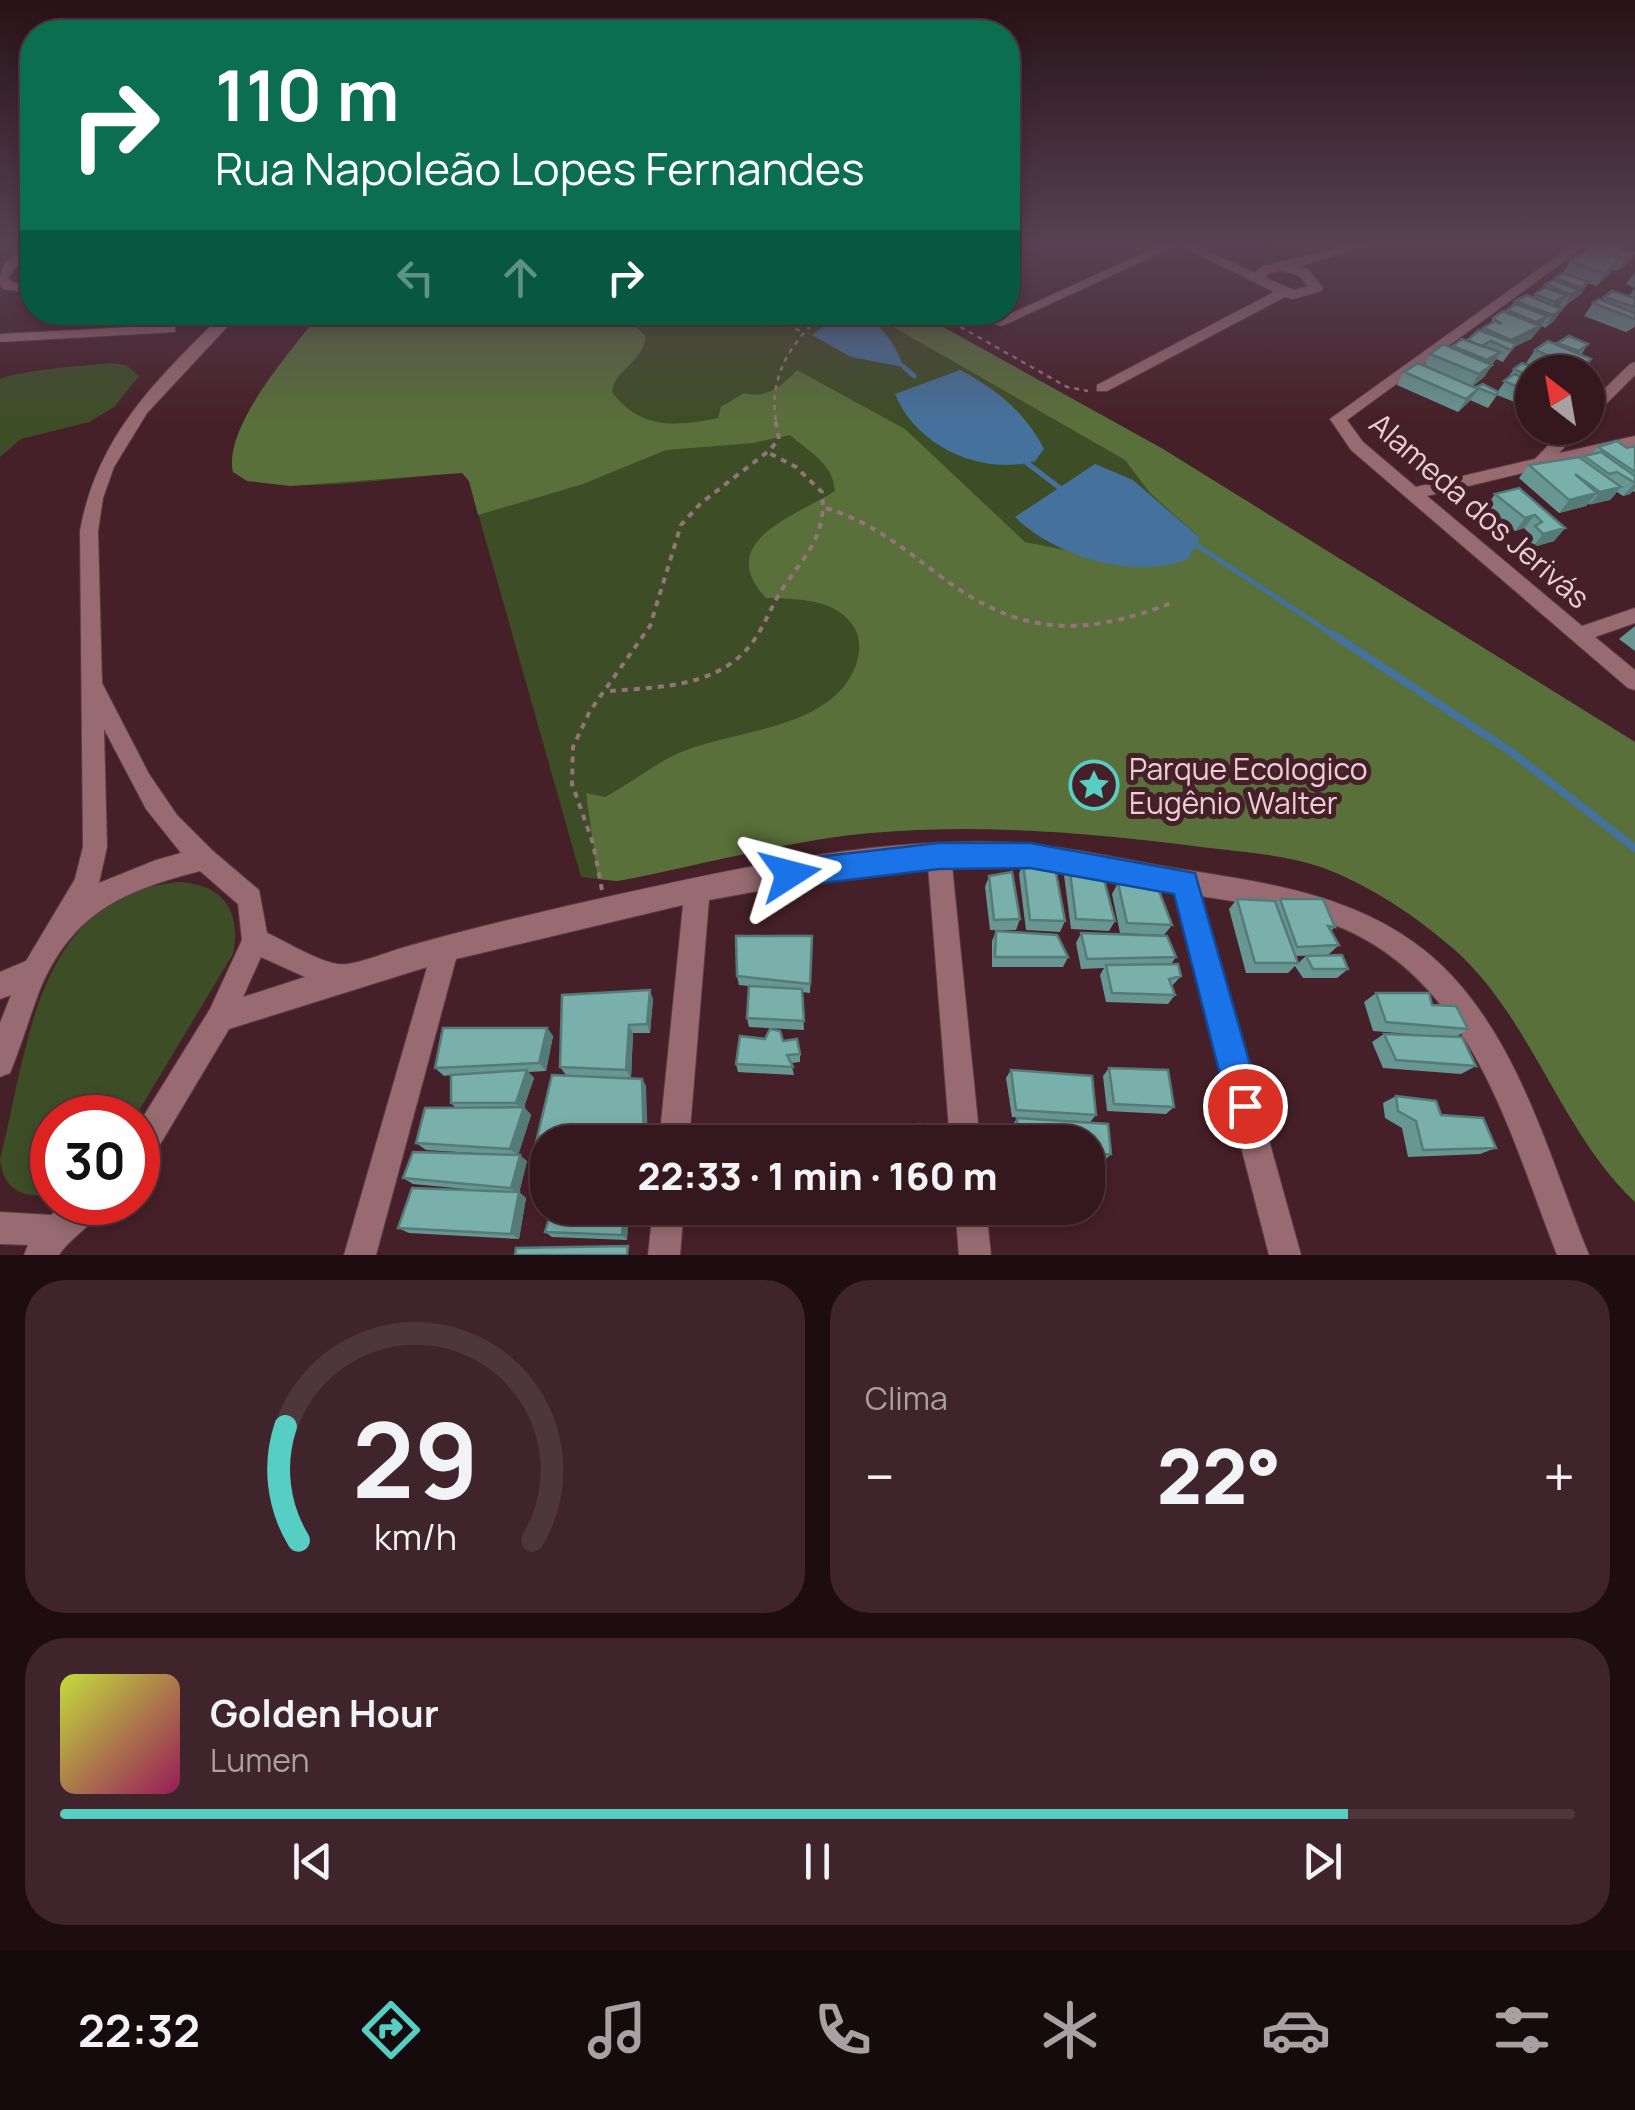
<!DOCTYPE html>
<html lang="pt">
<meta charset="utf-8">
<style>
:root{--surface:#34181e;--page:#3f252b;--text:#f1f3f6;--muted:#a9a0a4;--line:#4e373c;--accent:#56cec4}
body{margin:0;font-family:Manrope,sans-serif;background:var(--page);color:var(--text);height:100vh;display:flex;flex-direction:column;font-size:38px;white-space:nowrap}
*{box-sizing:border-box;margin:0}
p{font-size:32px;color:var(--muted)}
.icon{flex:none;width:55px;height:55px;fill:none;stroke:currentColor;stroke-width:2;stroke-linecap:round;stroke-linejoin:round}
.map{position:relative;height:1255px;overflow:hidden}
.details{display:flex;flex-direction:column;gap:25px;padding:25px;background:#1d0d10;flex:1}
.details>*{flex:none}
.banner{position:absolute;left:20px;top:20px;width:1000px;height:305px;border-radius:40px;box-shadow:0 5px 15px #0003,0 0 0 2px var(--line);background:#0b6e4f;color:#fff;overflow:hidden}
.needle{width:65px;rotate:329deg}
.tools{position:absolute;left:1515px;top:355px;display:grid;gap:20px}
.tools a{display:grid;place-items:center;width:90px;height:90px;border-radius:50%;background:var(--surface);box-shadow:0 5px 15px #0003,0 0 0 2px var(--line);font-size:50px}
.speed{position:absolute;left:30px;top:1095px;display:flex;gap:20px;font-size:50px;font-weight:700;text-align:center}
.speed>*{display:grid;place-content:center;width:130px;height:130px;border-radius:50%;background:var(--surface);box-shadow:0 5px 15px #0003,0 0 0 2px var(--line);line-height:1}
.speed .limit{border:15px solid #d22;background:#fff;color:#111}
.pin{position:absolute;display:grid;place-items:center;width:85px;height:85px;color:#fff;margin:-42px;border:5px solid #fff;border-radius:50%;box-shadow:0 2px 10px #0007}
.me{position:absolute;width:110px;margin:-55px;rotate:81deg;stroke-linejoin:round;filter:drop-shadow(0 0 8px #0008)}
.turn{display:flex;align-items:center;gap:35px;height:210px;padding:0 30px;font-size:45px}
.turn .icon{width:130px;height:130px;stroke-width:2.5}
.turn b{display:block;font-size:70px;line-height:85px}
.lanes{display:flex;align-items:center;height:95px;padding:0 30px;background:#0003;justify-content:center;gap:50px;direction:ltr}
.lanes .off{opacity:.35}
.big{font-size:75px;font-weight:800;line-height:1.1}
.details .widget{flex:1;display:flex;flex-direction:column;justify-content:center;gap:15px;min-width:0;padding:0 35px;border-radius:40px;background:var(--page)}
.details .dial{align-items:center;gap:0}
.dial svg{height:260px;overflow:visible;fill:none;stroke:var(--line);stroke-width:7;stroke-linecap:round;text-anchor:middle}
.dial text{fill:var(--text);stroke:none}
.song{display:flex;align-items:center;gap:30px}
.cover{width:120px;height:120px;border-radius:15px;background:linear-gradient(135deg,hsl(70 70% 55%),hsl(330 70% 35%))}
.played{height:10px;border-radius:5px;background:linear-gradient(90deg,var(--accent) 85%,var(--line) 85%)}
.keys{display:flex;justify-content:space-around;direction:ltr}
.heat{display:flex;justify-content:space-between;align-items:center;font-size:55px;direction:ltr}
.details .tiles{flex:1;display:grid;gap:25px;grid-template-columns:1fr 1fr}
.widget:last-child{grid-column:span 2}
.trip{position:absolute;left:530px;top:1125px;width:575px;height:100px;border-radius:40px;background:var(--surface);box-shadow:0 5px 15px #0003,0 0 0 2px var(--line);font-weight:800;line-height:100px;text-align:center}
.tabs{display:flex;height:160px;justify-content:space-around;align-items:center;background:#150a0c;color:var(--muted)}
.tabs .icon{width:70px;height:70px}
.tabs .active{color:var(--accent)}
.tabs b{font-size:45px;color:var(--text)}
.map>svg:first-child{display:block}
.green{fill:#3d4e26}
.forest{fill:#59703a}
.water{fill:#45729c}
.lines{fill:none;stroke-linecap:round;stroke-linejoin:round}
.stream-far1{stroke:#45729c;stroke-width:5}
.stream{stroke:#45729c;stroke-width:8}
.street-casing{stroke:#5c3c43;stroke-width:2}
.path-far1{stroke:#94747a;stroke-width:2.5;stroke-dasharray:5 5;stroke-linecap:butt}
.path{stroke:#94747a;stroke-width:4;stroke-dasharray:6 6;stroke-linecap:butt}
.street{fill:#986b72;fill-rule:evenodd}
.wall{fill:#689793}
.shaded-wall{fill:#557b78}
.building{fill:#79b0ab;stroke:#557b78;stroke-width:2.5}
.route{fill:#1a73e8;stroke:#114b97;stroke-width:2.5}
.labels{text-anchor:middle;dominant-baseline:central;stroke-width:10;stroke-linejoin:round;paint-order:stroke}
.street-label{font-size:30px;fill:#e9cfd3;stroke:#462028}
.poi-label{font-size:30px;fill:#e9cfd3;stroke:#462028;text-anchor:start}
</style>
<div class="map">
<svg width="1635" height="1255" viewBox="0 0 1635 1255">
<rect width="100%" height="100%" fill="#462028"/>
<path class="green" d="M320 313H918L1163 449 1635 742V1202C1560 1131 1532 1019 1455 950 1416 916 1370 885 1321 867 1283 854 1241 852 1202 847 1091 833 981 823 870 833 789 840 698 866 617 881L581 877 469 481 462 473C406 475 276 500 233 472 223 426 293 349 320 313Z
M110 363 126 365 139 376 114 407 89 422 21 439 0 457V379C20 370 83 366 110 363Z
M176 882C222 883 242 910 233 954L135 1117 52 1118V1194C23 1199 3 1190 0 1159 29 1047 34 901 176 882Z"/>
<path class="forest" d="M571 312C602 316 627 311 646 337 642 363 615 369 612 392 640 429 675 427 718 418L721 407 744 393C768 399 780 387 797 370L905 429 1025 542 1145 566 1200 538 1150 493 1125 460 869 313H918L1163 449 1635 742V1202C1560 1131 1532 1019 1455 950 1416 916 1370 885 1321 867 1283 854 1241 852 1202 847 1091 833 981 823 870 833 789 840 698 866 617 881L598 879 586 793 605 797C632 783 656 762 684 751 738 729 840 729 858 658 860 649 860 637 855 629 838 598 797 599 766 598 713 541 796 516 835 491 833 463 809 452 790 435L753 443 666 450 583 484 478 515 469 481 462 473 290 486 247 481 233 472C223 426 293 349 320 313Z"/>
<path class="water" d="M842 313C876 312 893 340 904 367L851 357 812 335Z
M960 370C995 388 1025 412 1044 449L1035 461C983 476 916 447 895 394Z
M1095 464 1133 480 1200 538 1188 559C1135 581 1054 556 1015 517Z"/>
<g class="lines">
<path class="stream-far1" d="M904 367 914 376
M1027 463 1060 488
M1198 546 1338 638"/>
<path class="stream" d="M1334 635 1510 751 1635 848"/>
<g class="street-casing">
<path id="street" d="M1159 246H1176L1002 326 990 323Z
M1181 246H1197L1255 273 1263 266 1345 246H1365L1298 267 1308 269 1323 288 1321 291 1293 299 1285 297 1107 391H1097V385L1274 292ZM1281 271 1298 275 1308 286 1294 290 1266 278 1268 273Z
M1571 246H1585L1347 420 1363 442 1416 487 1535 459 1565 428H1582L1559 453 1635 436V446L1427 496 1582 626 1635 608V623L1595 637 1635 670V690L1628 688 1351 450 1330 419Z
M32 248V257L16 266 8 278 12 282 32 285V293L3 289 0 285C0 260 10 256 32 248Z
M225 312H241L147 413 114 467 103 498 98 531 102 683 149 774 177 815 213 851 259 890 267 933C287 942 317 961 338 964 352 967 390 951 405 947 460 931 516 918 571 905 708 875 852 839 993 842 1061 843 1126 861 1193 871 1288 886 1384 902 1453 977 1523 1053 1551 1162 1589 1255H1557C1510 1135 1473 984 1342 928 1298 910 1249 904 1201 896L1301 1255H1269L1175 892 1050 868 952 865 980 1142H950L928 866 842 876 709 900 689 1142H659L683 905 456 959 376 1255H344L427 967 229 1029 149 1163 138 1167V1125L210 1009 242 940 238 904 200 871C123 891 71 913 39 992 29 1019 21 1046 10 1073L0 1077V1023L11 995 0 999V972L26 961 75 879 83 847 80 531C97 435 158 378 225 312ZM104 729 146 809 181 853 156 860 99 883 107 847ZM261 957 305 977 243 997Z
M170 325 175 326V332L0 342V334Z
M1635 362V375L1594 416 1588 418V405L1630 364Z
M66 1202H106C97 1224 72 1235 59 1255H24L28 1245 0 1244V1212L51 1215Z
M653 1208H684L680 1255H648Z
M955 1208H986L991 1255H959Z"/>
</g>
<path class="path-far1" d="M759 312 800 331
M934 312 1067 387 1088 391
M776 420C768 377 793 337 827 312"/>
<path class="path" d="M826 508C874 523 904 549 943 578 1022 637 1085 637 1174 602
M610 691C660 687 719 687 752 643 766 624 773 601 787 582 809 552 827 531 822 492L796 467 769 453
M602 890 593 843 572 784 573 747 590 711 650 626 681 525 701 503 770 450 779 439 775 418"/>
<use href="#street" class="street"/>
</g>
<path class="wall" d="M1635 253 1626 265 1616 271 1613 270 1596 286 1588 283 1581 294 1570 302 1563 308 1559 306 1558 307 1562 309 1554 321 1545 328 1542 326 1531 339 1514 347 1503 362 1496 359 1484 377 1472 387 1498 391 1514 369 1532 372V409L1497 395 1488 408 1470 400 1458 412 1397 385 1404 372 1424 366 1430 354 1452 348 1467 341 1479 330 1481 331 1483 328 1490 324 1493 318 1506 312 1515 301 1533 297 1546 284 1563 273 1570 261Z
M1635 272V288L1626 284Z
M1635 288V326L1633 328 1626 332 1584 316 1593 303 1602 300 1604 297 1628 296Z
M1557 343 1588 344 1581 355V372H1549L1526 363 1535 350 1556 345Z
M1635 446V492L1633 491 1630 494 1623 496 1617 492 1610 500 1588 504 1586 506 1559 513 1519 478 1529 465 1582 459 1584 456 1591 455 1598 447 1627 448Z
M1495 494 1565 528 1554 541 1533 547 1524 539 1529 533 1524 528 1515 531 1486 507Z
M1635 626V651L1619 639Z
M1023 863 1065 921 1060 932 1026 930 1019 874Z
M1069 864 1115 921 1109 931 1071 929 1064 875Z
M989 876 1020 919 1016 930H990L985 887Z
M1118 883 1172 925 1164 935 1120 933 1112 894Z
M1237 899 1276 903 1280 899 1335 927 1331 931 1339 945 1328 955 1295 956 1298 963 1288 973H1246L1229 909Z
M996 931 1068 957 1063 967H992V941Z
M1081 933 1176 957 1171 964 1181 976 1172 986 1175 995 1168 1004 1106 1002 1100 975 1104 968 1081 969 1076 943Z
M812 936 810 993 802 992 804 1030 749 1027 747 1018 749 986 739 985 737 976Z
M1306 956 1348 969 1337 978H1303L1295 966Z
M1376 993 1432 1005 1468 1029 1456 1037 1476 1066 1461 1074 1383 1068 1372 1042 1384 1034 1422 1035 1373 1031 1364 1002Z
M653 999 650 1033H633L631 1078 566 1075 560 1067Z
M547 1028 553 1036 546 1071 528 1072 534 1078 524 1107 531 1115 518 1155 527 1161 519 1192 526 1198 519 1239 409 1233 398 1228 487 1191 413 1184 403 1178 490 1154 426 1150 416 1143 456 1108 451 1103V1075L444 1076 435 1068Z
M783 1041 800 1054V1062L791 1063 794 1075 738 1072 736 1064Z
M1109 1068 1174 1107 1166 1114 1107 1111 1103 1076Z
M1011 1070 1096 1115 1090 1122 1012 1117 1006 1078Z
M642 1079 646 1086 548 1142V1157L540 1158 534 1151Z
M1396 1096 1496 1148 1480 1154 1408 1157 1402 1128 1385 1118 1383 1103Z
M1017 1118 1108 1124 1111 1154 1104 1161H1088V1142H1013V1125Z
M552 1208H629L627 1240 552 1237 545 1232Z"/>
<path class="shaded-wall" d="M1635 253 1626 265 1616 271 1625 259Z
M1620 259 1612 272 1596 286 1605 274Z
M1589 282 1581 294 1572 300 1581 288Z
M1578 290 1570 302 1563 308 1571 295Z
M1566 295 1558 308 1547 315 1555 302Z
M1562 309 1554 321 1545 328 1553 315Z
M1548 316 1531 339 1514 347 1503 362 1513 348H1506L1511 340 1531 330 1536 322Z
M1500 352 1484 377 1471 387 1487 360Z
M1478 389 1469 402 1458 412 1466 399Z
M1635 483V488L1630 494 1623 496Z
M1621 487 1610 500 1589 505 1600 492Z
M1597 493 1586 506 1559 513 1569 500Z
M1535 515 1524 528 1515 531 1525 518Z
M1565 528 1554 541 1533 547 1543 534Z
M650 990 653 999 650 1033 647 1024Z
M629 1025 633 1033 631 1078 626 1070Z
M547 1028 553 1036 546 1071 539 1063Z
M527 1070 534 1078 524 1107 531 1115 518 1156 510 1149 523 1110 516 1103Z
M642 1079 646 1086 648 1142H644Z
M520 1155 527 1161 519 1194 511 1188Z
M519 1192 526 1198 519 1239 511 1234Z
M624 1208H629L627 1240 622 1235Z"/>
<path class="building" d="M1594 246H1615L1635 253 1625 259 1608 253 1620 259 1605 274 1570 261Z
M1563 273 1589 282 1581 288 1555 278Z
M1554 280 1578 290 1571 295 1546 284Z
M1545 287 1566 295 1555 302 1535 294Z
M1612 291 1635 298V307L1604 297Z
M1527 295 1562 309 1553 315 1515 301Z
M1599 299 1635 313V319L1593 303Z
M1516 304 1548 316 1536 322 1507 310Z
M1503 311 1540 326 1511 340 1483 328 1495 321 1502 324 1493 318Z
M1479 330 1516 344 1511 350 1491 341 1481 346 1468 340Z
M1569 336 1588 344 1579 351 1557 343Z
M1462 339 1500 352 1487 360 1453 346Z
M1548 341 1591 359 1581 369 1535 350Z
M1443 344 1492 365 1479 374 1430 354Z
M1418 363 1478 389 1466 399 1404 372Z
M1522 363 1546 372H1532V377L1514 369Z
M1514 374 1532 381V393L1504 381Z
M1483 384 1498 392 1496 395 1476 387Z
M1617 441 1627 448 1635 446V472L1598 447Z
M1601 452 1635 476V483L1617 472 1609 474 1584 456Z
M1579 457 1621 487 1600 492 1575 474 1597 493 1569 500 1529 465Z
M1519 488 1565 528 1543 534 1535 526 1542 522 1535 515 1525 518 1495 494Z
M1054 862 1065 921 1030 920 1023 863Z
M1069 864 1100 865 1115 921 1076 919Z
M1012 872 1020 919 994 920 989 876Z
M1118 883 1149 885 1159 891 1172 925 1127 923Z
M1237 899 1275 901 1298 963H1255Z
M1280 899H1323L1335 927 1328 926 1339 945 1297 947Z
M996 931 1057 935 1068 957H995Z
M1081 933 1167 936 1176 957 1087 959Z
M736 936H812L810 984 737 976Z
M1342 955 1348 969H1313L1306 956Z
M1178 964 1181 976 1169 979 1175 995 1112 993 1106 965Z
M749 986 802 989 804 1021 747 1018Z
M650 990 647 1024 629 1025 626 1070 560 1067 562 995Z
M1376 993H1429L1432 1005 1456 1006 1468 1029 1386 1022Z
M443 1028H547L539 1063 435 1068Z
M770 1029 780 1031 783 1041 797 1039 800 1054 787 1055 793 1067 736 1064 740 1036 765 1039Z
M1384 1034 1462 1037 1476 1066 1396 1060Z
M1109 1068 1168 1070 1174 1107 1114 1104Z
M527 1070 516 1103H451V1075Z
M1011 1070 1092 1076 1096 1115 1016 1110Z
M552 1075 642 1079 644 1142H548V1150L534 1151Z
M1396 1096 1436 1101 1441 1115 1483 1118 1496 1148 1423 1150 1416 1121 1398 1111Z
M524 1107 510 1149 416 1143 425 1108Z
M1017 1118 1108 1124 1111 1154 1088 1155V1142H1018Z
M920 1124 921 1142H853L854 1127Z
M413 1152 520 1155 511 1188 403 1178Z
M412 1188 519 1192 511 1234 398 1228Z
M552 1208H624L622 1235 545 1232Z
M628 1246 627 1255H515L516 1248Z"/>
<linearGradient id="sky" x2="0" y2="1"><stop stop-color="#261216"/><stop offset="0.58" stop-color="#574253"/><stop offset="1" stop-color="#574253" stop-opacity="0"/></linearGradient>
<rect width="1635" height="422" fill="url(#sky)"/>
<path class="route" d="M939 843H1030L1195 873 1262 1106 1257 1117 1245 1122 1233 1117 1228 1106 1174 894 1030 868 939 869 790 887 781 883 776 874 781 864 790 860Z"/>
<defs>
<g id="sight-ring" transform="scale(2.5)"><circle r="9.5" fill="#462028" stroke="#56cec4" stroke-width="1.5"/><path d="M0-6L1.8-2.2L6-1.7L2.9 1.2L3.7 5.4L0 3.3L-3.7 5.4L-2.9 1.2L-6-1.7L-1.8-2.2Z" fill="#56cec4"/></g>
</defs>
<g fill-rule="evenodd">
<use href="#sight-ring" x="1094" y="785"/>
</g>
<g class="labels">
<g class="street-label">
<text transform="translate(1480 510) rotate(41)">Alameda dos Jerivás</text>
</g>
<g class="poi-label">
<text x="1129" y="768">Parque Ecologico<tspan x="1129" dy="34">Eugênio Walter</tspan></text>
</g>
</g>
</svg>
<div class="tools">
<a><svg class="needle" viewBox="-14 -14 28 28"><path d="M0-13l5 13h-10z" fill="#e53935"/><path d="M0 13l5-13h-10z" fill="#a9a0a4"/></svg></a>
</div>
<div class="speed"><div class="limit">30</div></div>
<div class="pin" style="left:1245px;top:1106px;background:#d93025"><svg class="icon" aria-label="arrive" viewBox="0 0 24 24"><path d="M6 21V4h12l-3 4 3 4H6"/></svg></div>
<svg class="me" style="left:790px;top:874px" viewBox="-20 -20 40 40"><path d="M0-17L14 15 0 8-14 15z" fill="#1a73e8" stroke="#fff" stroke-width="4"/></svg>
<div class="trip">22:33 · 1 min · 160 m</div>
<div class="banner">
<div class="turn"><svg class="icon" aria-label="right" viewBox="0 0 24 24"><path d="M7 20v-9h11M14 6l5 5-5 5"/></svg><div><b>110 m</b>Rua Napoleão Lopes Fernandes</div></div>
<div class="lanes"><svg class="icon off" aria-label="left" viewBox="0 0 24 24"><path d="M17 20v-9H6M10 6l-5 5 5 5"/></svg><svg class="icon off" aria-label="ahead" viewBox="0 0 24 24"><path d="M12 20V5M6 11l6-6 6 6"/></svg><svg class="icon" aria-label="right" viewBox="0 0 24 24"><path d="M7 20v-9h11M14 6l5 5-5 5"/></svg></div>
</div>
</div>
<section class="details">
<div class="tiles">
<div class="widget dial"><svg viewBox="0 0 100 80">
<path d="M14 69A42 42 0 1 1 86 69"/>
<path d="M14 69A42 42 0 0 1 10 34" stroke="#56cec4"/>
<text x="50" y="56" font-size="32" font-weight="700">29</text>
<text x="50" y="72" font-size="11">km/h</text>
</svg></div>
<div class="widget"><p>Clima</p>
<div class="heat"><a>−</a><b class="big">22°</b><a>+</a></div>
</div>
<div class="widget">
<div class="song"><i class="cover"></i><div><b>Golden Hour</b><p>Lumen</p></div></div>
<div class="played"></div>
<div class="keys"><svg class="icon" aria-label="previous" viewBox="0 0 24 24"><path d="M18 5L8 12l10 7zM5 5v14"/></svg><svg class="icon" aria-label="pause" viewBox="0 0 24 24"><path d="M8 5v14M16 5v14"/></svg><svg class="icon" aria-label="next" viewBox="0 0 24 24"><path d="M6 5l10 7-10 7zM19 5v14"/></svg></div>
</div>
</div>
</section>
<nav class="tabs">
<b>22:32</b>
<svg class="icon active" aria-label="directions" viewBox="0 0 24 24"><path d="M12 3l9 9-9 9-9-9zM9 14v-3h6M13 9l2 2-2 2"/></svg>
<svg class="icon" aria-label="music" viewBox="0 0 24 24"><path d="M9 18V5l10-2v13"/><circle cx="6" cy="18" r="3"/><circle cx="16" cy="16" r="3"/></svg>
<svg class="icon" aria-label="phone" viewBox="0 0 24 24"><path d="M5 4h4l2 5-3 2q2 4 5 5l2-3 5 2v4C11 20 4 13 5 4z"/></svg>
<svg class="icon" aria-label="climate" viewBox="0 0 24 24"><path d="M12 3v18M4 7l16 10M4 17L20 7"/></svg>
<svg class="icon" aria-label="car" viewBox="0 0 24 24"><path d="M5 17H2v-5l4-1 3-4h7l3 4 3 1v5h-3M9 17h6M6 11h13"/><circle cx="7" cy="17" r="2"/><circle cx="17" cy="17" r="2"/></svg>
<svg class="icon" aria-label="filters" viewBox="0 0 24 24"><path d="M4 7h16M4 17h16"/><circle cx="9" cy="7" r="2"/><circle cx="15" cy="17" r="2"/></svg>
</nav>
